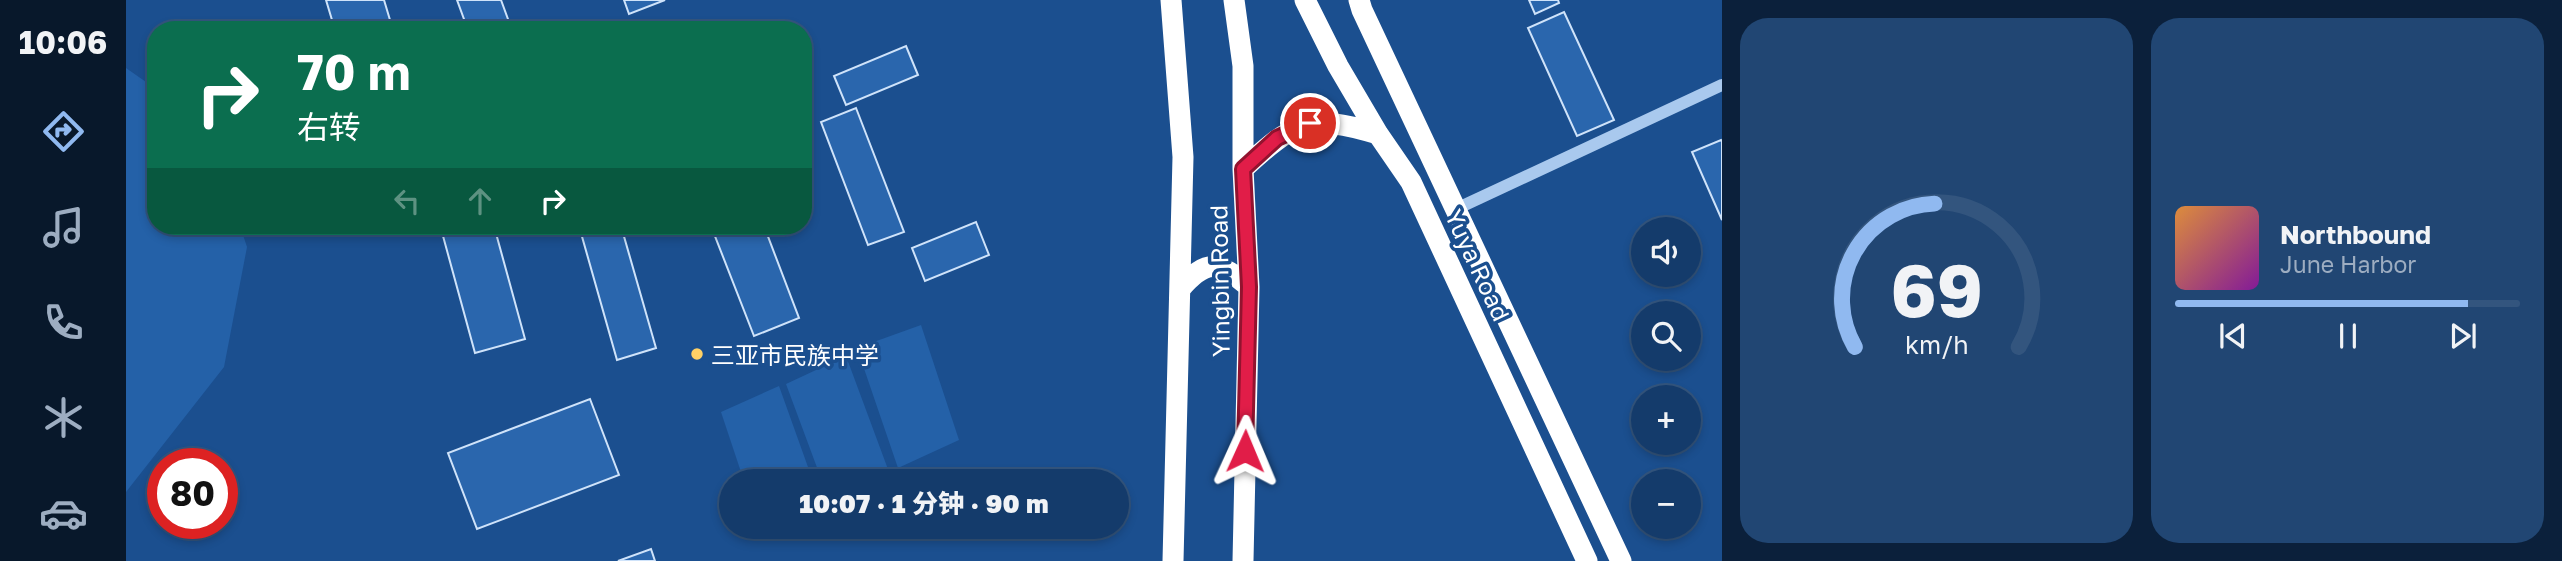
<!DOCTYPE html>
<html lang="zh">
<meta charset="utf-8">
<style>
:root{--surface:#143b6b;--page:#214673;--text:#f1f3f6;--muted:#9dadc1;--line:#33557e;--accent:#90b9f0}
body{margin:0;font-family:"Golos Text","Noto Sans SC",sans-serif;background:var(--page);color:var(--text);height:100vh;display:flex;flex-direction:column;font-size:26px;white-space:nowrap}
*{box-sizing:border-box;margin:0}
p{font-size:23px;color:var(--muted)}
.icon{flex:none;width:38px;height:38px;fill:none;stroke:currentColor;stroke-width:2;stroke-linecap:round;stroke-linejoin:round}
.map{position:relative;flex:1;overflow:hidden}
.side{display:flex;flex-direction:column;gap:18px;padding:18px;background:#0b203b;width:840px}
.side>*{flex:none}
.hud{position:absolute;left:21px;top:21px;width:665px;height:214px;border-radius:28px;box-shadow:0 4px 10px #0003,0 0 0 2px var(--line);background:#0b6e4f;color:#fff;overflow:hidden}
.buttons{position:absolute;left:1505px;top:217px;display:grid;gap:14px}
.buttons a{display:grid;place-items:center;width:70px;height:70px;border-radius:50%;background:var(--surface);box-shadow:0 4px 10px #0003,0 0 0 2px var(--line);font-size:35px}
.speed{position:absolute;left:21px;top:448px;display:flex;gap:14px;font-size:35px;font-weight:700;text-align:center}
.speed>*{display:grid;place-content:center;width:91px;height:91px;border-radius:50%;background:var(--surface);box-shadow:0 4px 10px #0003,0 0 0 2px var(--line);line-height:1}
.speed .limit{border:10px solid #d22;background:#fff;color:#111}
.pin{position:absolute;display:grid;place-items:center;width:60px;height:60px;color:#fff;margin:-30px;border:4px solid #fff;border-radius:50%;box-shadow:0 2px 7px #0007}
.me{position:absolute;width:77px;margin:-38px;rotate:1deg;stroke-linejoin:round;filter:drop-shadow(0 0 5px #0008)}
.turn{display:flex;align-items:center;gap:24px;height:147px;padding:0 35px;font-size:32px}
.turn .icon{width:91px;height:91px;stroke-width:2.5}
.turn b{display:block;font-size:49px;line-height:60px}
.lanes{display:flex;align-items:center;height:66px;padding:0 35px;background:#0003;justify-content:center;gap:35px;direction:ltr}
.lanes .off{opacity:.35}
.side .widget{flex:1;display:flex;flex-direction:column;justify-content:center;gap:10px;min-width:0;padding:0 24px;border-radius:28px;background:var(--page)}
.side .dial{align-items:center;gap:0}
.dial svg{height:182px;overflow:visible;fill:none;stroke:var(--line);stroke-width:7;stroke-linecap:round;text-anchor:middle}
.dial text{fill:var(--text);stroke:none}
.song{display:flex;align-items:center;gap:21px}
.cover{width:84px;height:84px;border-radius:10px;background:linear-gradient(135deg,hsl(30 70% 55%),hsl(290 70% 35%))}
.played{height:7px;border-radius:4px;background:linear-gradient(90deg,var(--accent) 85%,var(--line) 85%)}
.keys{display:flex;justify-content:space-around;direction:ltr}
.side .tiles{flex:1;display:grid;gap:18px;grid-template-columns:repeat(2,1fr)}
.trip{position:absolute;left:593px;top:469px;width:410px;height:70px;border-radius:35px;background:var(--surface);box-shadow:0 4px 10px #0003,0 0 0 2px var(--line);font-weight:800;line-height:70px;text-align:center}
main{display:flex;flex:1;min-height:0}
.menu{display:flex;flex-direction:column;width:126px;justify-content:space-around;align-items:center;background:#08182b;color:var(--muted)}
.menu .icon{width:49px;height:49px}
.menu .selected{color:var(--accent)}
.menu b{font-size:32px;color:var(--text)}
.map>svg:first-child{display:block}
.green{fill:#2461a8}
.building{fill:#2a66ad;stroke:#cfe3fa;stroke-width:2}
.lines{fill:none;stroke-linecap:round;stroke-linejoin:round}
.minor{stroke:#a9c9ee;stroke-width:12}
.highway{stroke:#fff;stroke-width:21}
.route-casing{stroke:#92132f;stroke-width:18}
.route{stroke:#e11d48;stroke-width:12}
.poi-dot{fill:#ffd166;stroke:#1b4f8f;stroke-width:2.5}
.labels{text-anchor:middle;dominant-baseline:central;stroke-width:7;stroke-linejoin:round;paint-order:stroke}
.street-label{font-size:24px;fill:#fff;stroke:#1b4f8f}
.poi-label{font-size:24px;fill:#fff;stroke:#1b4f8f;text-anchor:start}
</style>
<main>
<nav class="menu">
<b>10:06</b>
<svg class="icon selected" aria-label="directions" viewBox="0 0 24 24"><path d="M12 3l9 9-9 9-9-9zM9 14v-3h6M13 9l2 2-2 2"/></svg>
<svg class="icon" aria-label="music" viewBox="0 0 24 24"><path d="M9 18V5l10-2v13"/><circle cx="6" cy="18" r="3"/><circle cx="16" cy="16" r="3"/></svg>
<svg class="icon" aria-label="phone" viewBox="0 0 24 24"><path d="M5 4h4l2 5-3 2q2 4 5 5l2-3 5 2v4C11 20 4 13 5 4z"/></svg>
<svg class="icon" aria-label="climate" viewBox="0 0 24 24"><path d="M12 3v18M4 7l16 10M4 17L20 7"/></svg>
<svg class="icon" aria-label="car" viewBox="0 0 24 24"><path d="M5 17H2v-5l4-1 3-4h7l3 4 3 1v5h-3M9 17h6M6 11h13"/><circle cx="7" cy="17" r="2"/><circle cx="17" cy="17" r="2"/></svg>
</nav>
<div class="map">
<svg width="1596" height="561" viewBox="0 0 1596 561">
<rect width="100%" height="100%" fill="#1b4f8f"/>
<path class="green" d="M0 68 30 89V226H114L121 247 98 367 0 492Z
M795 325 833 440 772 468 731 348Z
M720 356 763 472 737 481H696L660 384Z
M653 386 687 481H618L595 412Z"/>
<path class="building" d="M200 0H258L267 30H209Z
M331 0H375L386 30H342Z
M498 0H539L503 14Z
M1403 0H1432L1433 3 1409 14Z
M1438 12 1488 120 1451 136 1402 28Z
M780 46 792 75 720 105 708 76Z
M730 108 778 232 742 245 695 122Z
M1595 140 1596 142V220L1566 152Z
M850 222 863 255 799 281 786 248Z
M352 226H368L399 339 349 353 317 236Z
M453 226H495L530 348 491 360Z
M585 226H638L673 318 628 336Z
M464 399 493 475 351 529 322 453Z
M525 549 529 561H492Z"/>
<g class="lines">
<path class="minor" d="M1330 209 1596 85"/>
<path class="highway" d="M1045 0 1057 157 1047 561
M1108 0 1117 66V169L1123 287 1117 561
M1179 0 1212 66 1252 134 1285 182 1461 561
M1233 0 1236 10 1495 561
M1117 169C1168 122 1183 113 1252 134
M1054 289C1081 258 1093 261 1123 287"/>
</g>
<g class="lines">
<g class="route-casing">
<path id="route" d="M1119 451 1123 287 1117 169 1151 138 1184 123"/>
</g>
<use href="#route" class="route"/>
</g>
<circle class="poi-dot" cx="571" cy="354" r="7"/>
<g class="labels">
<g class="street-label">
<text transform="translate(1352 265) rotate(65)">Yuya Road</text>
<text transform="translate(1093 281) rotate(-91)">Yingbin Road</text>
</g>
<g class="poi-label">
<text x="585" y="354">三亚市民族中学</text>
</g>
</g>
</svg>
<div class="buttons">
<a><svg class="icon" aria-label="sound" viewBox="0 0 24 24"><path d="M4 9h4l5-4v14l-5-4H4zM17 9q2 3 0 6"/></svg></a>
<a><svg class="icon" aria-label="search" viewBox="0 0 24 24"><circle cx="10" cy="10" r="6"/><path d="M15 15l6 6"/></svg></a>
<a>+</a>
<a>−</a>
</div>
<div class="speed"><div class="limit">80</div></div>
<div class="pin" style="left:1184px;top:123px;background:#d93025"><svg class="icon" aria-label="arrive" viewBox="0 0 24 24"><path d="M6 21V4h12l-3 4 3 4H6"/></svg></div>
<svg class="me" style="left:1119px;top:451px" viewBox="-20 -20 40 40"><path d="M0-17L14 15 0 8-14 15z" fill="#e11d48" stroke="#fff" stroke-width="4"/></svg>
<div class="trip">10:07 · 1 分钟 · 90 m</div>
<div class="hud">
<div class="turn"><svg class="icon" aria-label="right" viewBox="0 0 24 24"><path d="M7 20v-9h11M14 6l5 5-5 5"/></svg><div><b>70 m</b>右转</div></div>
<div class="lanes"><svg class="icon off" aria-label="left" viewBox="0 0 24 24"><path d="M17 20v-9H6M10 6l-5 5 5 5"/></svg><svg class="icon off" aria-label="ahead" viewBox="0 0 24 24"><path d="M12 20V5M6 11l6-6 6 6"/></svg><svg class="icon" aria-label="right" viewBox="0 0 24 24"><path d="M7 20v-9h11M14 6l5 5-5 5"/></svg></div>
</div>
</div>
<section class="side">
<div class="tiles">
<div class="widget dial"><svg viewBox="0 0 100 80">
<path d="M14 69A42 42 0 1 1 86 69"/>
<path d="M14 69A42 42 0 0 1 49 6" stroke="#90b9f0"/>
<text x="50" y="56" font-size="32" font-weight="700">69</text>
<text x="50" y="72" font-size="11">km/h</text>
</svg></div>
<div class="widget">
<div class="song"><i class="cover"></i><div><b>Northbound</b><p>June Harbor</p></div></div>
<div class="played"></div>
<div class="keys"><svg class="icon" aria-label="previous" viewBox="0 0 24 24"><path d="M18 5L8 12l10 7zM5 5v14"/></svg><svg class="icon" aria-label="pause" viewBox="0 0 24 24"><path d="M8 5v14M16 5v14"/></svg><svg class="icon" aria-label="next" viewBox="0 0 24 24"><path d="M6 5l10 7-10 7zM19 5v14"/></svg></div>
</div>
</div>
</section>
</main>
